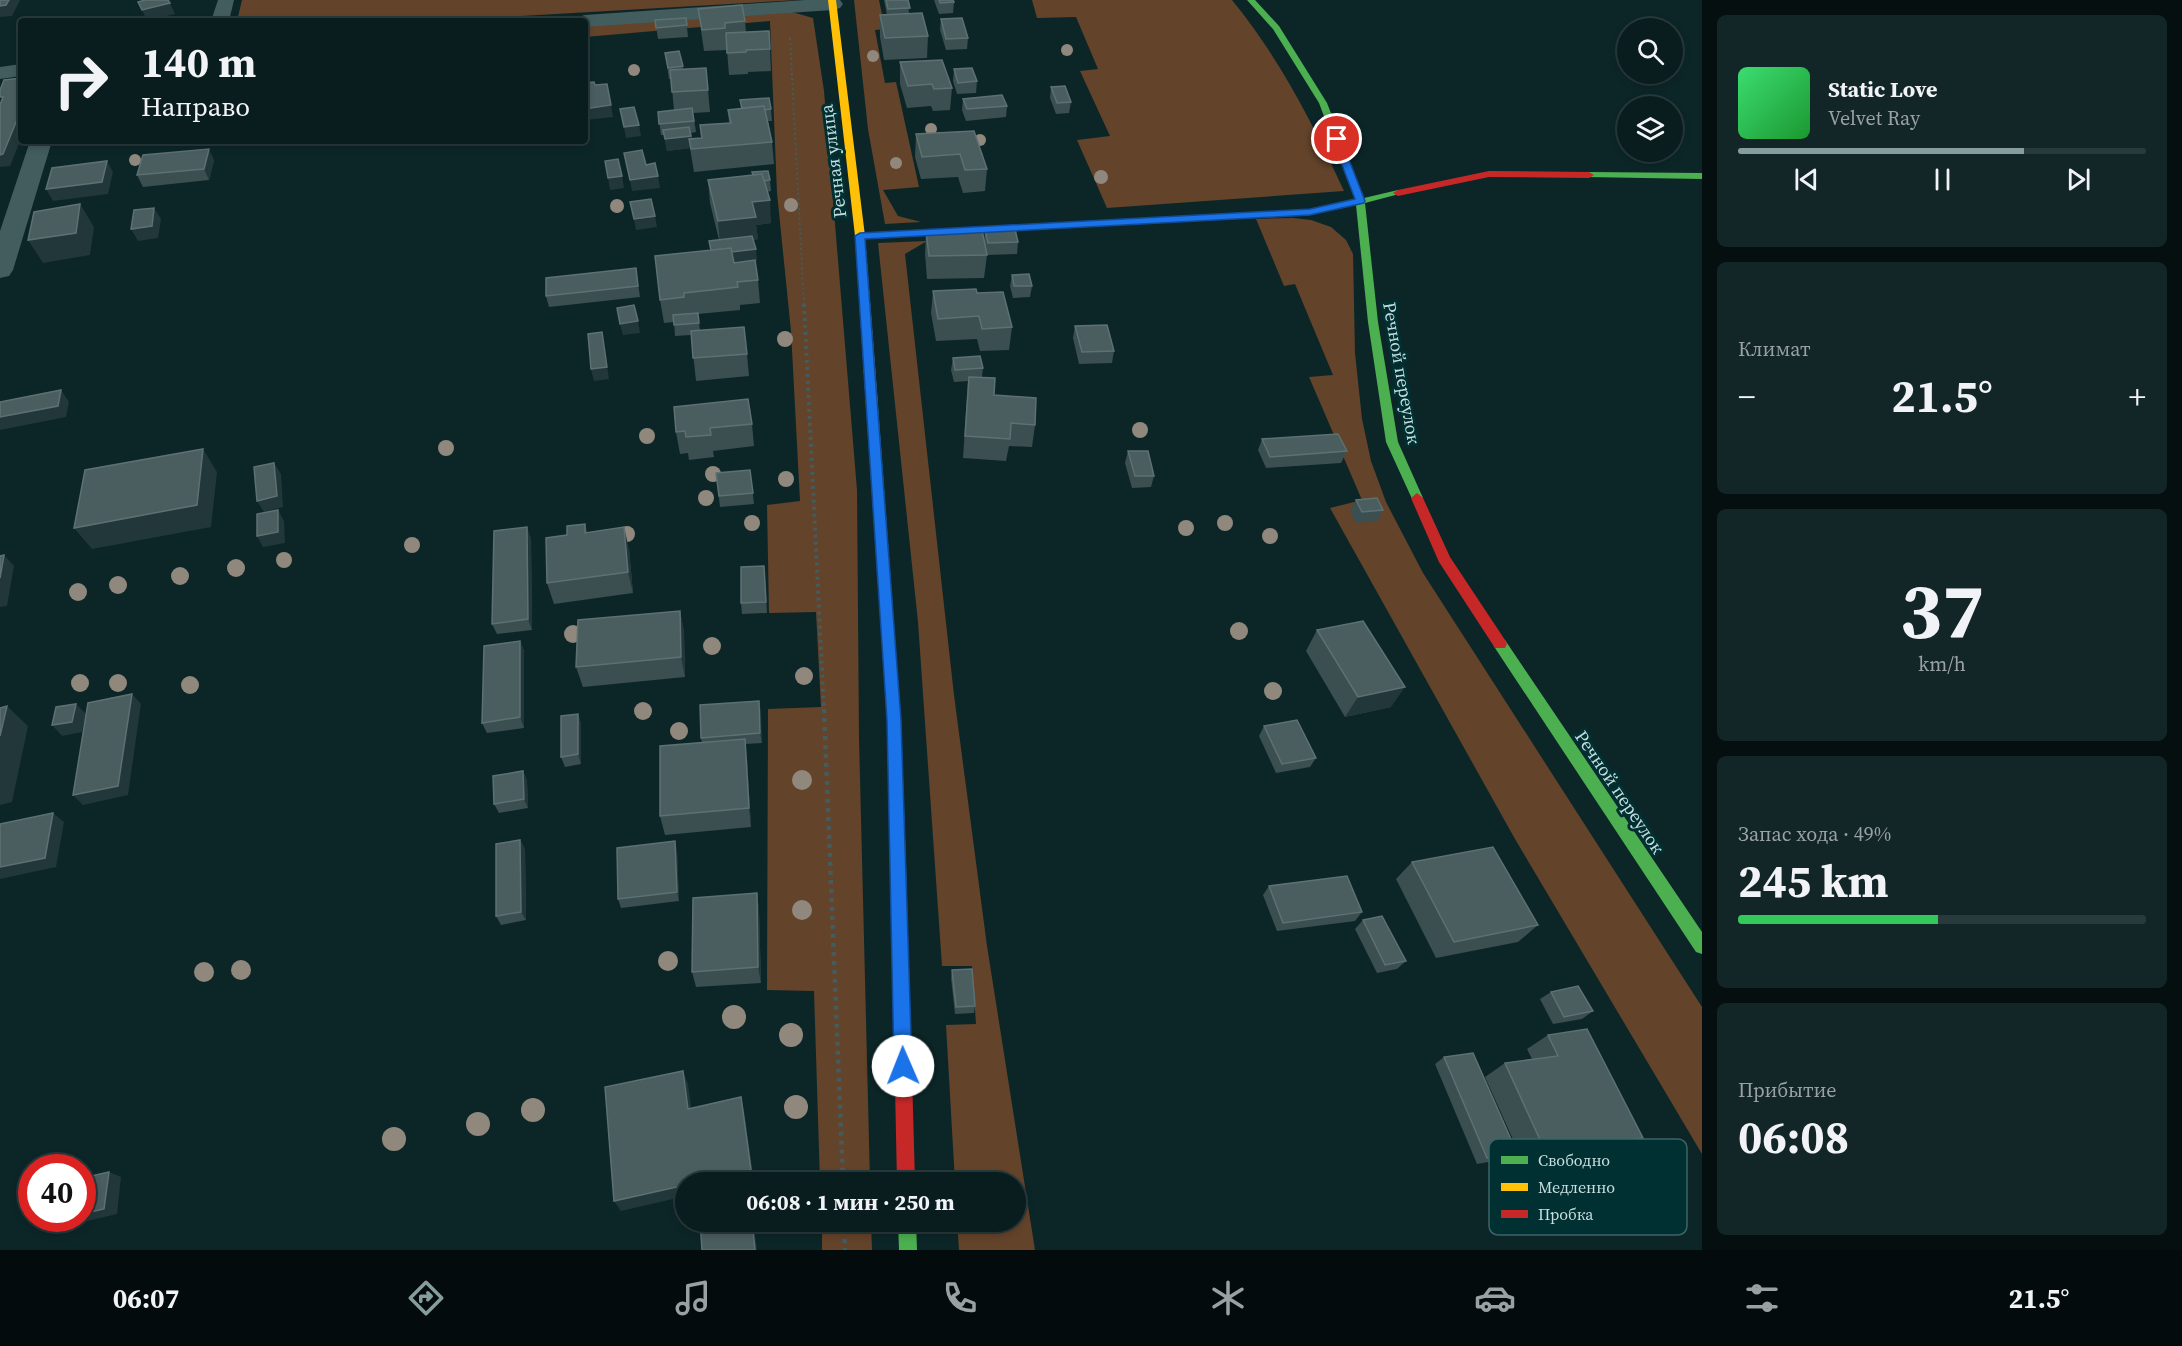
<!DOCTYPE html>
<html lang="ru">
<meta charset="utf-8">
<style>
:root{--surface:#091c1e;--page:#122527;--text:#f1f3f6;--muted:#99a1a4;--line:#293a3c;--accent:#869d9e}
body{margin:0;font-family:"Source Serif 4",serif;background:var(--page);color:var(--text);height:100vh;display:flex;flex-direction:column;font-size:22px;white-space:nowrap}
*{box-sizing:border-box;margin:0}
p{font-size:20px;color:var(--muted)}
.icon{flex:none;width:33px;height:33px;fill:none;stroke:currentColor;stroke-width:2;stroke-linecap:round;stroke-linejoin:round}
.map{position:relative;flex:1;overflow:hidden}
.sheet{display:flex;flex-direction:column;gap:15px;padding:15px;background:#050f10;width:480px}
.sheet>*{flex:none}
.top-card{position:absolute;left:18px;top:18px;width:570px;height:126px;border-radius:6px;box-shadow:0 3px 9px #0003,0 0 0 2px var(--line);background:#091c1e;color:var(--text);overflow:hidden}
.tools{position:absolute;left:1617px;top:18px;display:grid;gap:12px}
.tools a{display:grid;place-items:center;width:66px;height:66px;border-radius:50%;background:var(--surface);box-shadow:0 3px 9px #0003,0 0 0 2px var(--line);font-size:30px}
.speed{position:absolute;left:18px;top:1154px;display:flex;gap:12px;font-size:30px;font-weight:700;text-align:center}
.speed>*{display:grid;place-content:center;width:78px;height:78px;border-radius:50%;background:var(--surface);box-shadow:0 3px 9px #0003,0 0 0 2px var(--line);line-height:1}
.speed .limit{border:9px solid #d22;background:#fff;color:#111}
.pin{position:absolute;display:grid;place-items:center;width:51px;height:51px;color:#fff;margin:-26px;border:3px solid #fff;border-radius:50%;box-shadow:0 2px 6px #0007}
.me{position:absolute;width:66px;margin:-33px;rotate:359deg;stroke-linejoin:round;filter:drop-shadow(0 0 4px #0008)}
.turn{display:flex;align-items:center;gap:21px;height:126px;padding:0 24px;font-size:27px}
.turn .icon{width:78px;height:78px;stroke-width:2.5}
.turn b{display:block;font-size:42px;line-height:51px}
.big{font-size:45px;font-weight:700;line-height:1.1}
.sheet .widget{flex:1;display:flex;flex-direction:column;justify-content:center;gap:9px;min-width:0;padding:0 21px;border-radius:9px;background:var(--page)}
.sheet .dial{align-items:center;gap:0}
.dial b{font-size:78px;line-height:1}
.song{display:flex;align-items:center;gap:18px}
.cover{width:72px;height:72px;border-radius:9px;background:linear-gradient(135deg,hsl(140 70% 55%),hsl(130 70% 35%))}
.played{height:6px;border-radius:3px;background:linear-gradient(90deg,var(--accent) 70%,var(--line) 70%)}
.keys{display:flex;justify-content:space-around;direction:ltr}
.heat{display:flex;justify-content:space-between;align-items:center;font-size:33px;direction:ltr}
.charge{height:9px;border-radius:4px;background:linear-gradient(90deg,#34c759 49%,var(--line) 0)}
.trip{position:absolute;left:675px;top:1172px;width:351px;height:60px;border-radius:30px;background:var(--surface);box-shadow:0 3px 9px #0003,0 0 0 2px var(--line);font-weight:700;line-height:60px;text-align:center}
.menu{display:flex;height:96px;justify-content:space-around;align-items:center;background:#040b0c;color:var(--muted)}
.menu .icon{width:42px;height:42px}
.menu .selected{color:var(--accent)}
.menu b{font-size:27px;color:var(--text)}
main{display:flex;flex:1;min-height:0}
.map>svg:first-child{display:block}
.green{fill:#63432a}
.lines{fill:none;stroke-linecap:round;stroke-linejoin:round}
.path-far2{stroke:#465b5c;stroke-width:2;stroke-dasharray:2 3;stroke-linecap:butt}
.path-far1{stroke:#465b5c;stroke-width:4;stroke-dasharray:3 4;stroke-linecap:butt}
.path{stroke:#465b5c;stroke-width:4.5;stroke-dasharray:4 5;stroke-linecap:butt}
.lane{fill:#435c5e;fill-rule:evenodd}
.street{fill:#435c5e;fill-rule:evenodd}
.fast{fill:#4caf50;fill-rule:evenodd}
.slow{fill:#ffc107;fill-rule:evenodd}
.jam{fill:#c62828;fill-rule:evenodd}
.tree{fill:#91887d}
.wall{fill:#3b4e50}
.shaded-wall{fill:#223739}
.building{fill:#4a5d5f;stroke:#5d7173;stroke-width:1.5}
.route{fill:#1a73e8;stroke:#114b97;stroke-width:1.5}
.labels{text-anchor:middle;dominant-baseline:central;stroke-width:6;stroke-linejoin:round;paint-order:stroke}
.street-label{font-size:18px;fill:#c7ddde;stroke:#013033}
.key{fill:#013033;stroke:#3c6466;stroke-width:1.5}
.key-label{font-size:16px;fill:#c7ddde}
</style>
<main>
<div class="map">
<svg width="1702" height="1250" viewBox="0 0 1702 1250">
<rect width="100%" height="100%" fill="#0c2628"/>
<path class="green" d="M242 0H797L437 21H237Z
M854 0H879L885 29 875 30 885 83 896 82 919 187 883 190 898 216 921 222 885 224 868 129Z
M1032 0H1232C1280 59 1312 122 1344 191L1107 208 1077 140 1110 136 1080 71 1098 69 1076 17 1037 18Z
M792 12 813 18 824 91 857 490 859 737 870 1182H820L814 991 767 990 768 709 821 707 816 612 769 613 767 505 800 501 791 331 777 193 770 21 585 37V25Z
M1293 218 1311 220 1331 227 1346 240 1353 254 1355 353 1362 419 1371 461 1386 502 1423 573 1702 1007V1154L1515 839 1330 508 1362 500 1309 377 1333 375 1295 284 1284 286 1256 219Z
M927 241 905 254 954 695 987 946 1035 1250H959L957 1221H1016V1182H955L946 1025 976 1024 972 966H942L918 622 878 243Z
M822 1221H871L872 1250H822Z"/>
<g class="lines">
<path class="path-far2" d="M790 38 804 305"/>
<path class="path-far1" d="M804 304 824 711"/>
<path class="path" d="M824 709 843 1182
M844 1221 845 1250"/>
<path class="lane" d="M218 0H234L229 21H211Z"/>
<path class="street" d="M805 0H840L843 4 840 8 833 10 585 27V21H575L578 17 585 15Z
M21 64V76L0 79V67Z
M30 141H52L13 270 9 276 0 278V231Z"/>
<path class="fast" d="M1247 0H1255L1279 26 1327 103 1364 198 1398 190 1403 193 1365 203 1378 322 1398 442 1423 498 1421 501H1413L1386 442 1368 322 1356 205 1310 215 860 239 855 236 860 233 1310 209 1355 199 1319 103 1273 29Z
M1589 172 1702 173V179L1586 177 1584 175Z
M872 402 878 406 901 720 907 894 905 899 899 901 893 899 891 894 887 720 866 406Z
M1500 638 1505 640 1702 932V954L1696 952 1495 648 1493 644 1495 640Z
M898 1221H916L917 1250H899Z"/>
<path class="slow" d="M828 0H836L865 236 878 406 872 410 866 406 855 236Z"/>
<path class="jam" d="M1489 171 1589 172 1594 175 1589 178 1489 177 1398 196 1393 193 1398 190Z
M1417 493 1423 498 1450 557 1505 640 1507 644 1505 648H1495L1439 562 1411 498Z
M899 887 905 889 907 894 915 1182H897L891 894 893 889Z"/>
</g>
<g class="tree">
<circle cx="1067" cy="50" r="6"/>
<circle cx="873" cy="56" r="6"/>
<circle cx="634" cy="70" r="6"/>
<circle cx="931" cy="129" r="6"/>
<circle cx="980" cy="140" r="6"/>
<circle cx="135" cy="160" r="6"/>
<circle cx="896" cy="163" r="6"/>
<circle cx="1101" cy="177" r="7"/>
<circle cx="791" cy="205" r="7"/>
<circle cx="617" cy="206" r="7"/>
<circle cx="785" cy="339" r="8"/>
<circle cx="1140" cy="430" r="8"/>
<circle cx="647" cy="436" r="8"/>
<circle cx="446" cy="448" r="8"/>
<circle cx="713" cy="474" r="8"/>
<circle cx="786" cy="479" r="8"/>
<circle cx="706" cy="498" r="8"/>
<circle cx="752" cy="523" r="8"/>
<circle cx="1225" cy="523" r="8"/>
<circle cx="1186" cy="528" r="8"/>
<circle cx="627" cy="534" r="8"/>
<circle cx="1270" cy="536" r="8"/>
<circle cx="412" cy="545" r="8"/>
<circle cx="284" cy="560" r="8"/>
<circle cx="236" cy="568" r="9"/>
<circle cx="180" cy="576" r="9"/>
<circle cx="118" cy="585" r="9"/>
<circle cx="78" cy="592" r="9"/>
<circle cx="1239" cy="631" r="9"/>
<circle cx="573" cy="634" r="9"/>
<circle cx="712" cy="646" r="9"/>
<circle cx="804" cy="676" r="9"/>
<circle cx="80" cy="683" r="9"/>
<circle cx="118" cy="683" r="9"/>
<circle cx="190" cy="685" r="9"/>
<circle cx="1273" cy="691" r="9"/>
<circle cx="643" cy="711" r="9"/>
<circle cx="679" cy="731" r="9"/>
<circle cx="802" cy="780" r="10"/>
<circle cx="802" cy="910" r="10"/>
<circle cx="668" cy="961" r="10"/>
<circle cx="241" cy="970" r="10"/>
<circle cx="204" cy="972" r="10"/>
<circle cx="734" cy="1017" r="12"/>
<circle cx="791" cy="1035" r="12"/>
<circle cx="796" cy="1107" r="12"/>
<circle cx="533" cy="1110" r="12"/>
<circle cx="478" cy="1124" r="12"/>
<circle cx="394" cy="1139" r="12"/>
</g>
<path class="wall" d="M884 0H908L909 14 928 36 927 58 884 60 880 37V15H887Z
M934 0H953L954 2 953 13 939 14Z
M698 9 745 21 746 32 770 49 771 71 748 72V74L729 75 727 50 704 51Z
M686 18 688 37 658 39 655 20Z
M941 19 968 38 967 49 946 50 940 30Z
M665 53 683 66V69L706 68 710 112 693 113 696 132 691 133 692 139 701 138 700 125 729 123 728 110 741 109 740 100 771 109 772 121H768L772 142 774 164 694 172 690 148 667 151 664 135H661L658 112 674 110 671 79H669Z
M900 62 952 88 950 110 933 111 931 106 907 108 900 84Z
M954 69 977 81 976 93 957 94 953 81Z
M1051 87 1071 102 1069 113 1056 114 1050 98Z
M963 99 1007 106 1006 117 966 121 962 110Z
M974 131 987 169 985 191 963 193 958 177 921 179 915 157 916 134Z
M143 141H169L144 143Z
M214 160 209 180 143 187 137 175Z
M708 180H770L771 191 767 192 771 223 756 225 758 239 753 240 757 261H755L758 280 760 303 740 305V310L698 314 700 331 747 354 749 376 696 381 691 335 675 336 674 322 664 323 660 300 710 250 709 241 719 240 710 203Z
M985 230 1018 242 1017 254 987 255 985 246 987 255 984 278 927 279 925 254 926 231 984 241Z
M636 268 640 297 549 307 546 296Z
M1012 275 1032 286 1030 297 1013 298 1010 286Z
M933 291 977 293 1012 327 1009 350 980 351 977 339 936 341 931 313Z
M1075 326 1114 351 1112 363 1079 364 1073 338Z
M953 358 983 368 982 377 994 395 1035 425 1032 447 1009 446 1006 461 963 458 968 381 954 382 951 370Z
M752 424 754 446 713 451 714 457 689 460 688 453 680 454 676 432Z
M1262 439 1347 451 1341 463 1266 468 1258 450Z
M1128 451 1154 476 1151 487 1132 488 1125 463Z
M750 470 754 504 720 507 716 473Z
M1356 500 1383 510 1377 521 1356 523 1350 511Z
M585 524 587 532 629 549 633 593 554 604 547 583 567 535Z
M531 538 532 630 497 634 492 624Z
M765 577 767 613 742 614 741 603Z
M680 611 684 632 685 677 583 687 576 667Z
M1317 630 1391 707 1345 717 1306 651Z
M520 641 524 651V728L487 733 482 723Z
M759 701 762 743 745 744 747 758 751 827 665 835 660 816 702 743 701 738Z
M578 714 581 724V764L565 767 561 757Z
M1264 726 1316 758 1310 767 1276 773 1259 736Z
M523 771 527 781 528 808 499 813 494 804Z
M520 840 525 849 526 920 501 925 496 916Z
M677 850 679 901 621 908 618 899Z
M1412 862 1538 925 1518 942 1436 958 1396 879Z
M1269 886 1362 912 1355 921 1277 931 1263 895Z
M757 893 759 910 761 983 696 987 692 972Z
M1363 920 1406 961 1397 969 1377 973 1355 929Z
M952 970 975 1006 974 1013 955 1014 951 978Z
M1551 992 1593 1011 1582 1019 1553 1024 1540 999Z
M1548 1035 1643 1138 1618 1149 1524 1164 1485 1077 1505 1063 1532 1059 1527 1049Z
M1444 1057 1517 1153 1506 1159 1477 1164 1435 1064Z
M1610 1192 1672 1211 1658 1216 1612 1226 1597 1197Z"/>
<path class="shaded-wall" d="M9 0H20L12 16 0 17V6Z
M170 3 175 14 147 21 142 10Z
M611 105 613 117 585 120V109Z
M21 110V139L10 166 0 167V155Z
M639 125 641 136 626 138 624 127Z
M691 136 693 148 667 151 665 139Z
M209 149 214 160 209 180 204 169Z
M107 161 113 172 108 194 53 201 46 189Z
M622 176 624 188 610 190 608 178Z
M658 176 660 188 632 191 630 180Z
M770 200 771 223 756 225 758 239 720 244 718 221 752 202Z
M80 204 94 227 90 255 43 263 28 240Z
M154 208 161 219 158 238 138 241 131 229Z
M655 216 657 227 636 230 634 219Z
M756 249 757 261 713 267 712 255Z
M638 321 640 333 623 335 620 324Z
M602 332 609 379 594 381 591 369Z
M61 390 69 402 66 417 0 430V417Z
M203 449 217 472 211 527 92 549 74 528Z
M274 463 281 474 283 507 264 512 257 501Z
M278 510 284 521 285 543 263 547 257 536Z
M527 527 531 538 532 630 528 619Z
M624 527 629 549 633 593 628 572Z
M4 555 14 566 7 606 0 607V578Z
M680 611 684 632 685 677 681 657Z
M520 641 524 651V728L520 717Z
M1405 687 1391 707 1345 717 1358 697Z
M132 694 141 704 128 795 83 805 73 795Z
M759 701 761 711 762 743 760 733Z
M76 704 86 714 82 732 62 736 52 725Z
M7 706 28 726 12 802 0 805V736Z
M578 714 581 724V764L578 754Z
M745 739 747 758 751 827 749 808Z
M523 771 527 781 528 808 524 799Z
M53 813 64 822 56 867 0 879V867Z
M520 840 525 849 526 920 521 912Z
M675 841 677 850 679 901 677 892Z
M757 893 759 910 761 983 758 967Z
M683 1071 688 1084 693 1121 688 1109Z
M741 1097 744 1110 754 1181 749 1182H699Z
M109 1172 121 1177 117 1214 49 1230 35 1226 67 1218H82V1214Z
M686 1185V1196L621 1211 614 1201Z
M752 1221H753L757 1250H755Z"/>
<path class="building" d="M0 0H9L6 5 0 6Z
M145 0H168L170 3 142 10 138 2Z
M886 0H908L910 8 888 9Z
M939 0H953L954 2 940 3Z
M742 5 745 21 725 23V28L702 30 698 9Z
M922 13 928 36 885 38 880 15Z
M686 18 687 25 656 28 655 20Z
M962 18 968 38 946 39 941 19Z
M769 31 770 49 746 50V52L727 53 726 33Z
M679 51 683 66 668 68 665 53Z
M942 60 952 88 934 89 932 84 908 86 900 62Z
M706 68 708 90 672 92 670 70Z
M972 68 977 81 958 83 954 69Z
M21 78V110L3 154 0 155V105L3 97H0V90L4 80Z
M594 82 595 85 607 84 611 105 585 109V83Z
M1065 86 1071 102 1057 103 1051 87Z
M1002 95 1007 106 967 109 963 99Z
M769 98 771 109 765 110 764 106 742 108 740 100Z
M764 106 772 142 691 149 689 139 702 138 700 125 731 123 728 110Z
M634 107 639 125 624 127 620 109Z
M692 108 694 121 659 124 658 112Z
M689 127 691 136 665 139 663 130Z
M974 131 987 169 965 170 960 154 922 157 916 134Z
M209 149 204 169 137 175 143 155Z
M642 150 646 165 655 163 658 176 630 180 624 153Z
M618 159 622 176 608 178 605 161Z
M107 161 102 182 46 189 52 168Z
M768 171 770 180 764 181 762 174 753 175 752 172Z
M762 174 770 200 752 202 756 217 718 221 708 180Z
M651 199 655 216 634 219 630 202Z
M80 204 76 233 28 240 34 212Z
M154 208 152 226 131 229 134 210Z
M1015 229 1018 242 988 243 985 230Z
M982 230 987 255 929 256 926 231Z
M752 236 756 249 732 252 731 248 711 250 709 241Z
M731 248 734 263 755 260 758 280 737 282 738 287 684 293V297L660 300 655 256Z
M636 268 638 286 546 296V278Z
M1029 274 1032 286H1014L1012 275Z
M976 289 977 293 1003 292 1012 327 982 329 979 316 938 319 933 291Z
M634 305 638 321 620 324 617 308Z
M698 313 699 323 674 325 673 315Z
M1107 325 1114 351 1082 352 1075 326Z
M744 327 747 354 693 358 691 331Z
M602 332 607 367 591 369 588 334Z
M980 356 983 368 955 370 953 358Z
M969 377 995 378 994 395 1036 398 1035 425 1011 423 1010 439 965 436Z
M61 390 58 406 0 417V402Z
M748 399 752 424 710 428 711 435 686 437 685 431 676 432 674 407Z
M1338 434 1347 451 1270 457 1262 439Z
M203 449 197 505 74 528 85 470Z
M1128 451H1148L1154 476H1135Z
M274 463 277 496 257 501 254 467Z
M750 470 753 493 719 496 716 473Z
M1377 498 1383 510 1362 512 1356 500Z
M278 510V532L257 536V514Z
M585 524V533L624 527 628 572 547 583 546 538 567 535V526Z
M527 527 528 619 492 624 494 531Z
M4 555 0 578V556Z
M764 566 766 602 741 603V567Z
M680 611 681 657 576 667 578 620Z
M1363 621 1405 687 1358 697 1317 630Z
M520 641V717L482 723 484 646Z
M132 694 118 786 73 795 88 703Z
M759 701 760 733 701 738 700 705Z
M76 704 72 722 52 725 56 707Z
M7 706 0 736V708Z
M578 714V754L561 757V716Z
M1297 720 1316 758 1282 764 1264 726Z
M745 739 749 808 660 816V746Z
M523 771 524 799 494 804 493 776Z
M53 813 45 858 0 867V824Z
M520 840 521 912 496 916V844Z
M675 841 677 892 618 899 617 848Z
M1493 847 1538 925 1454 942 1412 862Z
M1347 876 1362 912 1283 923 1269 886Z
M757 893 758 967 692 972 693 898Z
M1382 916 1406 961 1385 965 1363 920Z
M972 969 975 1006 956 1007 952 970Z
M1578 986 1593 1011 1564 1017 1551 992Z
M1587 1029 1643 1138 1546 1153 1505 1063 1558 1056 1548 1035Z
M1473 1053 1517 1153 1487 1158 1444 1057Z
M683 1071 688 1109 741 1097 751 1170 699 1182H686V1185L614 1201 605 1087Z
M109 1172 104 1209 82 1214V1178Z
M36 1218H67L35 1226Z
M700 1221H752L755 1250H702Z"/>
<path class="route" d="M1337 136 1341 139 1365 201 1364 203 1310 215 865 239 901 720 912 1066 909 1073 903 1075 897 1073 894 1066 887 720 855 236 860 233 1310 209 1355 199 1332 139Z"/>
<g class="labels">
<g class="street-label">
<text transform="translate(833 161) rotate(-97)">Речная улица</text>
<text transform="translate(1402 373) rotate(80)">Речной переулок</text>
<text transform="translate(1620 792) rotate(56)">Речной переулок</text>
</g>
</g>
<rect x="1489" y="1139" width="198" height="96" rx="9" class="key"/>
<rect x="1501" y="1156" width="27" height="8" fill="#4caf50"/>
<rect x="1501" y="1183" width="27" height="8" fill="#ffc107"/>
<rect x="1501" y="1210" width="27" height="8" fill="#c62828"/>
<g class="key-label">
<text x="1538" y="1166">Свободно</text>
<text x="1538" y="1193">Медленно</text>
<text x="1538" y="1220">Пробка</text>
</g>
</svg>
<div class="tools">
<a><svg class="icon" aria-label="search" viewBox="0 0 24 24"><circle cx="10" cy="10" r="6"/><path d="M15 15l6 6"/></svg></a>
<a><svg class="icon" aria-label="layers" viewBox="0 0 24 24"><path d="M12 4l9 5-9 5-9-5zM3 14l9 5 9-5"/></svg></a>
</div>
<div class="speed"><div class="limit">40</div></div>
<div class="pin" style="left:1337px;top:139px;background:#d93025"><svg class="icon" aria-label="arrive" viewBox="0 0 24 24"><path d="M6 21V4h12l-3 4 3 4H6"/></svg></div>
<svg class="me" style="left:903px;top:1066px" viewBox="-20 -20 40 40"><circle r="19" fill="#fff"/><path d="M0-13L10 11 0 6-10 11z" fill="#1a73e8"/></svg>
<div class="trip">06:08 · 1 мин · 250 m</div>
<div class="top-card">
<div class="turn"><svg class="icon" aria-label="right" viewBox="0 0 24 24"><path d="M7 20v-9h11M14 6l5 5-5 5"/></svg><div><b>140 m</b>Направо</div></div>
</div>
</div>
<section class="sheet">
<div class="widget">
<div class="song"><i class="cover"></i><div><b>Static Love</b><p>Velvet Ray</p></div></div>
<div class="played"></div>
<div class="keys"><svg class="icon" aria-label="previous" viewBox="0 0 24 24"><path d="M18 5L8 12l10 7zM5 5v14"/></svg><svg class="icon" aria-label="pause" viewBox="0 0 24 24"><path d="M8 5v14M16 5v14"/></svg><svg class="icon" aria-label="next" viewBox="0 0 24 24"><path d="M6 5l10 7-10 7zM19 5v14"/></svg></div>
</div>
<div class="widget"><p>Климат</p>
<div class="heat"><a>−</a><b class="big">21.5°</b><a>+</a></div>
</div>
<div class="widget dial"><b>37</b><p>km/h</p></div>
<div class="widget"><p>Запас хода · 49%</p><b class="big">245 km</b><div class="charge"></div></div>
<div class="widget"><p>Прибытие</p><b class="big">06:08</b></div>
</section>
</main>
<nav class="menu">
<b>06:07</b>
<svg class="icon selected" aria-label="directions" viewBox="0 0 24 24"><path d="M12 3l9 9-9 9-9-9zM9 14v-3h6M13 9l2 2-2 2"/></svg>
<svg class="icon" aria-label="music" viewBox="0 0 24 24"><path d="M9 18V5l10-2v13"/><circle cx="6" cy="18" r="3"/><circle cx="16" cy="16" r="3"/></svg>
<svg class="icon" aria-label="phone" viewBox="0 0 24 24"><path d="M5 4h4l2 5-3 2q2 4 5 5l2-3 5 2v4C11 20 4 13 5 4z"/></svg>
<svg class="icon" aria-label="climate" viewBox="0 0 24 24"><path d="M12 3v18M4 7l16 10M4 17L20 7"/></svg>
<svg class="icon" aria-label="car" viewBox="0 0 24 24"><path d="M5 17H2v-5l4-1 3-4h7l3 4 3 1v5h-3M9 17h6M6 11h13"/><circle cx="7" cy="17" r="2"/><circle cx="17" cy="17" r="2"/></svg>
<svg class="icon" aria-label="filters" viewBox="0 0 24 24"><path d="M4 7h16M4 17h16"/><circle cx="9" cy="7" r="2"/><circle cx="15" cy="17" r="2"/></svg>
<b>21.5°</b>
</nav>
